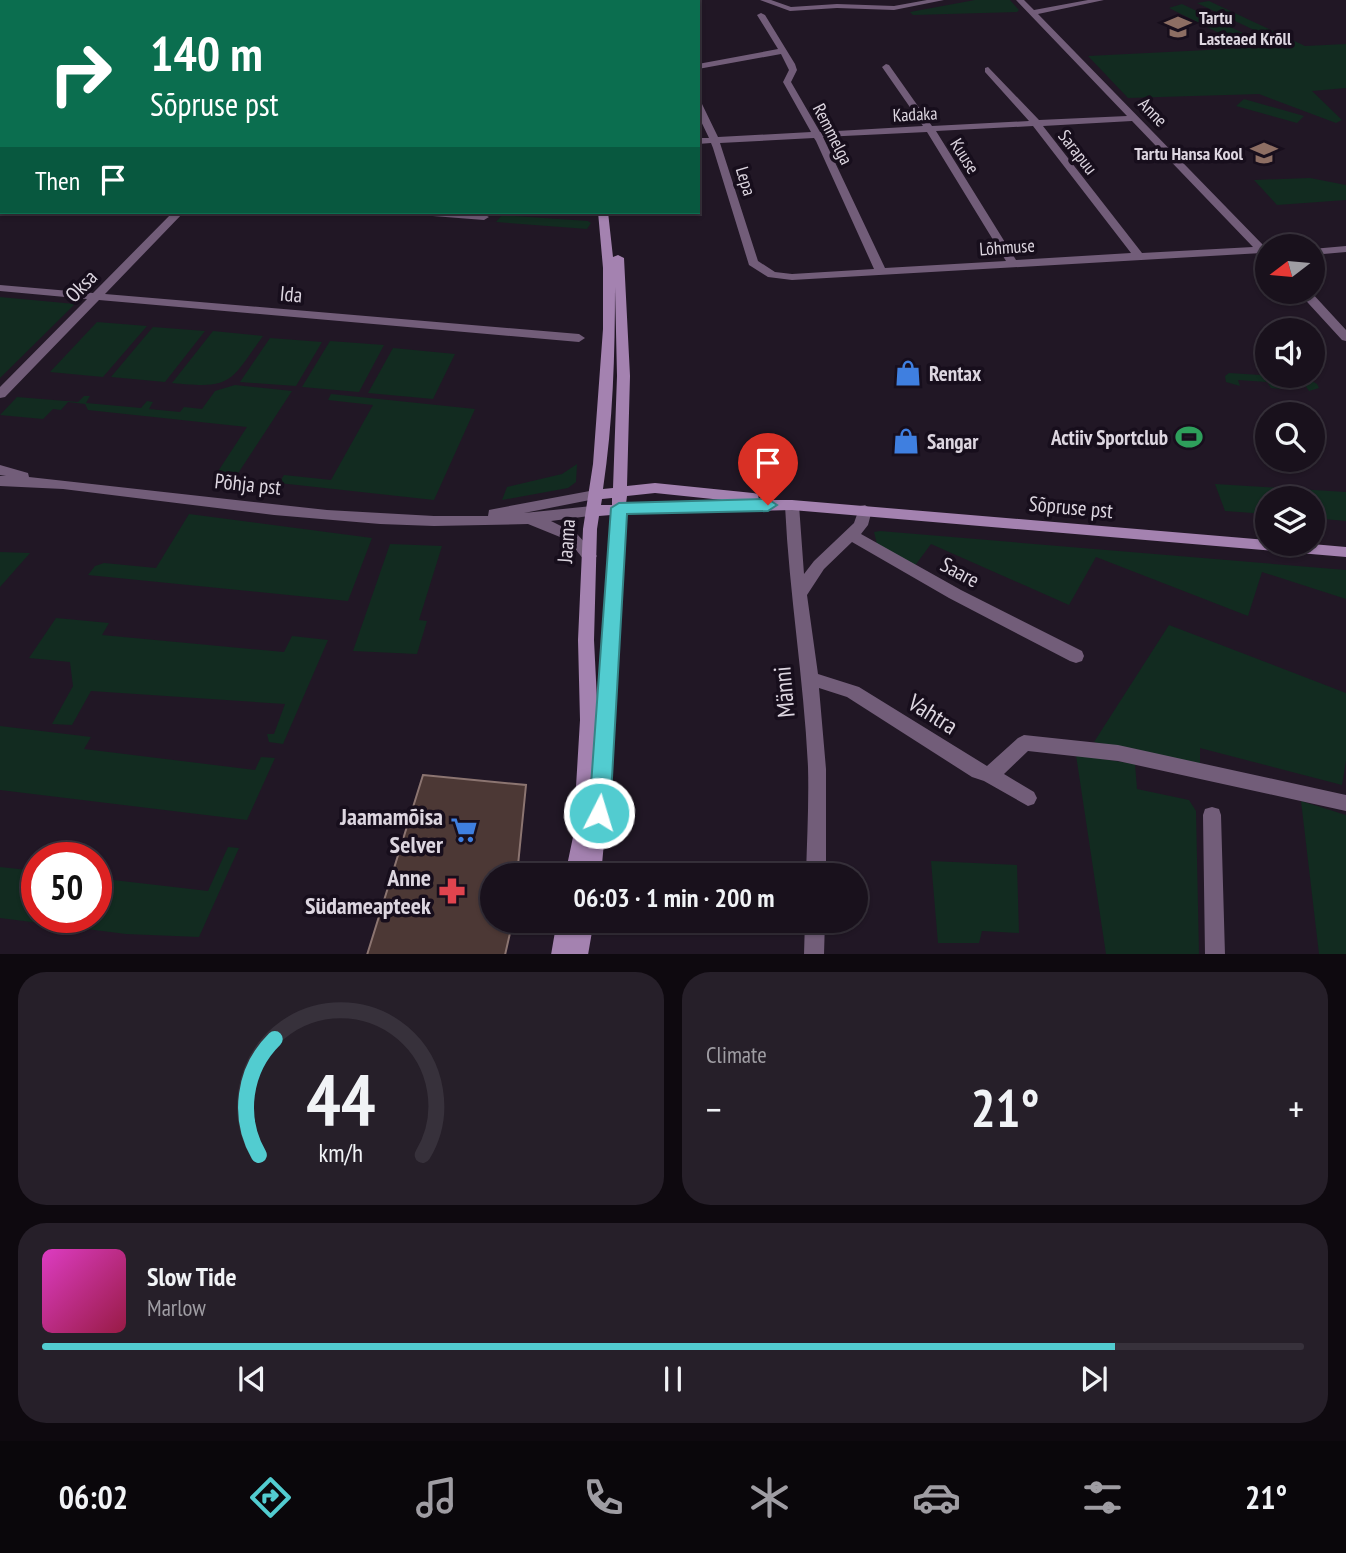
<!DOCTYPE html>
<meta charset="utf-8">
<style>
:root{--surface:#19111c;--page:#261f29;--text:#f1f3f6;--muted:#9f9da3;--line:#37313b;--accent:#52ccd0}
body{margin:0;font-family:"PT Sans Narrow",sans-serif;background:var(--page);color:var(--text);height:100vh;display:flex;flex-direction:column;font-size:26px;white-space:nowrap}
*{box-sizing:border-box;margin:0}
p{font-size:23px;color:var(--muted)}
.icon{flex:none;width:38px;height:38px;fill:none;stroke:currentColor;stroke-width:2;stroke-linecap:round;stroke-linejoin:round}
.map{position:relative;height:954px;overflow:hidden}
.side{display:flex;flex-direction:column;gap:18px;padding:18px;background:#0e090f;flex:1}
.side>*{flex:none}
.hud{position:absolute;left:0px;top:0px;width:700px;height:214px;box-shadow:0 2px 5px #0004,0 0 0 2px var(--line);background:#0b6e4f;color:#fff;overflow:hidden}
.needle{width:46px;rotate:254deg}
.fabs{position:absolute;left:1255px;top:234px;display:grid;gap:14px}
.fabs a{display:grid;place-items:center;width:70px;height:70px;border-radius:50%;background:var(--surface);box-shadow:0 2px 5px #0004,0 0 0 2px var(--line);font-size:35px}
.speed{position:absolute;left:21px;top:842px;display:flex;gap:14px;font-size:35px;font-weight:700;text-align:center}
.speed>*{display:grid;place-content:center;width:91px;height:91px;border-radius:50%;background:var(--surface);box-shadow:0 2px 5px #0004,0 0 0 2px var(--line);line-height:1}
.speed .limit{border:10px solid #d22;background:#fff;color:#111}
.pin{position:absolute;display:grid;place-items:center;width:60px;height:60px;color:#fff;margin:-72px -30px;border-radius:50% 50% 50% 0;rotate:-45deg;box-shadow:0 0 7px #0007}
.pin .icon{rotate:45deg}
.me{position:absolute;width:77px;margin:-38px;rotate:5deg;stroke-linejoin:round;filter:drop-shadow(0 0 5px #0008)}
.turn{display:flex;align-items:center;gap:24px;height:147px;padding:0 35px;font-size:32px}
.turn .icon{width:91px;height:91px;stroke-width:2.5}
.turn b{display:block;font-size:49px;line-height:60px}
.then{display:flex;align-items:center;height:66px;padding:0 35px;background:#0003;gap:14px;font-size:26px}
.big{font-size:52px;font-weight:800;line-height:1.1}
.side .widget{flex:1;display:flex;flex-direction:column;justify-content:center;gap:10px;min-width:0;padding:0 24px;border-radius:28px;background:var(--page)}
.side .dial{align-items:center;gap:0}
.dial svg{height:182px;overflow:visible;fill:none;stroke:var(--line);stroke-width:7;stroke-linecap:round;text-anchor:middle}
.dial text{fill:var(--text);stroke:none}
.song{display:flex;align-items:center;gap:21px}
.cover{width:84px;height:84px;border-radius:10px;background:linear-gradient(135deg,hsl(310 70% 55%),hsl(340 70% 35%))}
.played{height:7px;border-radius:4px;background:linear-gradient(90deg,var(--accent) 85%,var(--line) 85%)}
.keys{display:flex;justify-content:space-around;direction:ltr}
.heat{display:flex;justify-content:space-between;align-items:center;font-size:38px;direction:ltr}
.side .tiles{flex:1;display:grid;gap:18px;grid-template-columns:1fr 1fr}
.widget:last-child{grid-column:span 2}
.trip{position:absolute;left:480px;top:863px;width:388px;height:70px;border-radius:35px;background:var(--surface);box-shadow:0 2px 5px #0004,0 0 0 2px var(--line);font-weight:800;line-height:70px;text-align:center}
.menu{display:flex;height:112px;justify-content:space-around;align-items:center;background:#0a070b;color:var(--muted)}
.menu .icon{width:49px;height:49px}
.menu .current{color:var(--accent)}
.menu b{font-size:32px;color:var(--text)}
.map>svg:first-child{display:block}
.green{fill:#122b20}
.building{fill:#4c3835;stroke:#8c7571;stroke-width:2}
.lines{fill:none;stroke-linecap:round;stroke-linejoin:round}
.minor{fill:#725d79;fill-rule:evenodd}
.tertiary{fill:#725d79;fill-rule:evenodd}
.secondary{fill:#a482b0;fill-rule:evenodd}
.route{fill:#52ccd0;stroke:#358587;stroke-width:2}
.labels{text-anchor:middle;dominant-baseline:central;stroke-width:7;stroke-linejoin:round;paint-order:stroke}
.far-poi-label{font-size:18px;font-weight:bold;fill:#ddd6e0;stroke:#170e1c;text-anchor:start}
.far-street-label{font-size:18px;fill:#ddd6e0;stroke:#170e1c}
.street-label{font-size:21px;fill:#ddd6e0;stroke:#170e1c}
.poi-label{font-size:21px;font-weight:bold;fill:#ddd6e0;stroke:#170e1c;text-anchor:start}
.near-street-label{font-size:24px;fill:#ddd6e0;stroke:#170e1c}
.near-poi-label{font-size:24px;font-weight:bold;fill:#ddd6e0;stroke:#170e1c;text-anchor:end}
</style>
<div class="map">
<svg width="1346" height="955" viewBox="0 0 1346 955">
<rect width="100%" height="100%" fill="#211725"/>
<path class="green" d="M264 0H541L542 2H259Z
M975 0H1010L1019 10 1017 12 913 15 910 12Z
M1209 1 1305 46 1346 44V88L1312 91 1342 120 1336 123 1259 94 1128 98 1088 56 1288 46 1197 3Z
M1182 4 1245 34H1221L1169 8Z
M1244 99 1304 116 1297 123 1236 106Z
M1310 178 1346 185V200L1277 205 1254 180Z
M502 215 588 221 591 223 587 229 496 222Z
M0 297 75 304 0 378Z
M97 322 147 326 103 377 50 372Z
M153 327 205 331 165 382 111 377Z
M213 331 263 336C229 383 233 389 172 383Z
M270 338 322 342 296 386 240 382Z
M330 341 384 345 359 392 302 387Z
M393 348 455 354 433 399 368 393Z
M1229 373 1307 378 1317 384 1319 388 1309 391 1305 385 1279 383 1281 389 1271 388 1267 382 1238 380 1240 386 1226 382 1225 376Z
M235 385 292 391 233 481 213 479 247 427 88 410 85 404 68 402 61 410 53 409 43 419 0 415 17 397 78 402 84 396H90L86 403 141 408 147 401 153 402 149 409 180 412 184 407 202 409 215 391Z
M331 394 475 409 434 500 279 483 284 475 331 480 373 405 328 400Z
M577 464 576 482 568 488 502 500 507 487 562 474Z
M1215 484 1346 492V521L1313 518 1312 499H1267V514L1225 511Z
M189 514 372 538 348 601 88 575 95 566 104 563 156 568Z
M880 531 1346 570V599L1262 572 1248 616 1096 557 1069 605 931 544 914 567 877 544 874 532Z
M390 544 442 546 419 620 427 621 417 654 353 651Z
M0 552 30 553 0 587Z
M56 618 109 623 102 635 284 652 292 636 328 640 283 744 269 742 267 734H274L285 704 91 691 72 725 52 724 73 686 70 662 29 658Z
M1169 625 1346 693V761L1342 785 1200 748V765L1094 742Z
M0 726 91 737 84 749 255 770 261 757 275 758 247 820 0 790Z
M1076 755 1135 764 1137 789 1189 800 1196 811 1199 954H1106Z
M1301 801 1346 815V954H1319Z
M228 847 239 848 199 937 126 934 0 918V867L37 871V917H96V878L208 891Z
M931 861 1017 865 1019 933 982 931 979 943H938Z"/>
<path class="building" d="M423 775 526 785 517 875H492V920H513L505 955H367Z"/>
<g class="lines">
<path class="minor" d="M210 0H218L220 2H211Z
M470 0H480L482 2H472Z
M661 0H674L658 2Z
M760 0H771L791 7 837 4 894 6 927 0H944L894 10 837 8 790 11Z
M1016 0H1024L1034 10 1088 0H1104L1038 14 1264 246 1265 248 1262 253 792 280 768 277 749 265 713 148 711 143 698 144V138H709L698 115V101L702 104 718 137 811 132 783 82 789 70 781 54 698 69V64L778 49 757 15 761 13 765 15 795 64 797 70 791 82 820 132 923 126 882 67 886 64 889 65 932 126 1029 121 985 72V68L988 67 1039 120 1127 116ZM1132 121 1253 247 1142 253 1043 126ZM1033 126 1131 253 1016 260 936 131ZM927 132 1006 261 885 268 823 137ZM814 138 816 141 874 269 792 274 775 272 758 261 720 143Z
M173 212H184L105 294 579 334 585 338 579 342 99 300 5 397 0 398V387L87 299 0 291V285L93 293Z
M415 212C433 211 475 208 489 217L484 220 420 215Z
M1346 246V252L1312 255V249Z
M1298 292H1311L1346 330V341L1342 340Z
M792 500 799 505 804 574 814 561 854 523 860 506 865 505 872 510 868 525 861 534 961 590 1082 651 1084 656 1082 661 1076 663 1070 661 949 598 852 542 824 569 807 595 818 674 859 687 987 766 1018 738 1024 735 1118 745 1346 795V811L1118 761 1028 751 1004 774 1034 792 1037 798 1034 804 1028 806 984 781 972 777 847 697 819 688 826 769V875H806C807 839 809 803 808 767 804 680 789 593 785 505Z
M1212 807 1219 809 1221 815 1225 955H1205L1203 815 1205 809Z
M805 920H825L824 955H804Z"/>
<path class="tertiary" d="M0 465 28 473 29 477 327 510 434 516H488L489 510 494 509 595 490 602 495 600 498 524 513 592 506 597 507 599 511 597 515 551 521 577 534 597 556 594 560H584L573 546 560 537 528 524 434 526 380 524 274 515 63 489 0 486V476H6L0 475Z"/>
<path class="secondary" d="M548 0H556L557 2H549Z
M559 0H567V2H559Z
M598 212H608L613 257 618 255 624 258 630 376 627 486 655 483 753 493 758 494 759 500H792L1267 540V544H1312L1346 547V557L792 510 626 514 615 724 601 875H565L573 837 580 720 578 640 583 529 593 464 603 329V268ZM615 287 617 376 613 488 603 489C613 423 615 354 615 287ZM655 493 732 501 626 504 627 496ZM612 498V505H601L602 499ZM611 515 596 745 598 720 594 640 597 529 599 516Z
M557 920H594L588 955H551Z"/>
</g>
<path class="route" d="M768 499 777 505 768 511 627 514 610 813 607 820 599 823 592 820 589 813 611 508 619 503Z"/>
<defs>
<g id="school-bare" transform="scale(2.1)"><path d="M0-5L7-2L0 1L-7-2ZM-4 1L0 2.5L4 1V4Q0 6-4 4Z" fill="#8d6e63" stroke="#170e1c" stroke-width="2.5" paint-order="stroke"/></g>
<g id="shop-bare" transform="scale(2.1)"><path d="M-5-2.5h2.3a2.7 3.5 0 0 1 5.4 0H5L5.5 6h-11ZM-1.5-2.5h3a1.5 2.3 0 0 0-3 0Z" fill="#3f7fe0" stroke="#170e1c" stroke-width="2.5" paint-order="stroke"/></g>
<g id="stadium-bare" transform="scale(2.1)"><path d="M0-5a6.5 5 0 1 0 0 10a6.5 5 0 1 0 0-10ZM-3.5-1.8h7v3.6h-7Z" fill="#2e9e5b" stroke="#170e1c" stroke-width="2.5" paint-order="stroke"/></g>
<g id="supermarket-bare" transform="scale(2.1)"><path d="M-6-5.5h2.5l.6 2H6L4.5 2H-2.5L-4.4-4H-6ZM-1.5 3.2a1.3 1.3 0 1 0 .1 0ZM3 3.2a1.3 1.3 0 1 0 .1 0Z" fill="#3f7fe0" stroke="#170e1c" stroke-width="2.5" paint-order="stroke"/></g>
<g id="pharmacy-bare" transform="scale(2.1)"><path d="M-2-6h4v4h4v4h-4v4h-4v-4h-4v-4h4Z" fill="#e0444e" stroke="#170e1c" stroke-width="2.5" paint-order="stroke"/></g>
</defs>
<g fill-rule="evenodd">
<use href="#school-bare" x="1178" y="27"/>
<use href="#school-bare" x="1264" y="153"/>
<use href="#shop-bare" x="908" y="373"/>
<use href="#stadium-bare" x="1189" y="437"/>
<use href="#shop-bare" x="906" y="441"/>
<use href="#supermarket-bare" x="464" y="830"/>
<use href="#pharmacy-bare" x="452" y="891"/>
</g>
<g class="labels">
<g class="far-poi-label">
<text x="1199" y="17">Tartu<tspan x="1199" dy="21">Lasteaed Krõll</tspan></text>
<text x="1243" y="153" text-anchor="end">Tartu Hansa Kool</text>
</g>
<g class="far-street-label">
<text transform="translate(1153 112) rotate(46)">Anne</text>
<text transform="translate(915 114) rotate(-3)">Kadaka</text>
<text transform="translate(833 134) rotate(63)">Remmelga</text>
<text transform="translate(1078 152) rotate(52)">Sarapuu</text>
<text transform="translate(965 156) rotate(58)">Kuuse</text>
<text transform="translate(746 181) rotate(73)">Lepa</text>
<text transform="translate(1007 247) rotate(-4)">Lõhmuse</text>
</g>
<g class="street-label">
<text transform="translate(81 286) rotate(-46)">Oksa</text>
<text transform="translate(291 294) rotate(5)">Ida</text>
<text transform="translate(248 484) rotate(6)">Põhja pst</text>
<text transform="translate(1071 507) rotate(5)">Sõpruse pst</text>
<text transform="translate(566 541) rotate(-86)">Jaama</text>
<text transform="translate(960 572) rotate(28)">Saare</text>
</g>
<g class="poi-label">
<text x="929" y="373">Rentax</text>
<text x="1168" y="437" text-anchor="end">Actiiv Sportclub</text>
<text x="927" y="441">Sangar</text>
</g>
<g class="near-street-label">
<text transform="translate(784 692) rotate(-95)">Männi</text>
<text transform="translate(933 714) rotate(32)">Vahtra</text>
</g>
<g class="near-poi-label">
<text x="443" y="816">Jaamamõisa<tspan x="443" dy="28">Selver</tspan></text>
<text x="431" y="877">Anne<tspan x="431" dy="28">Südameapteek</tspan></text>
</g>
</g>
</svg>
<div class="fabs">
<a><svg class="needle" viewBox="-14 -14 28 28"><path d="M0-13l5 13h-10z" fill="#e53935"/><path d="M0 13l5-13h-10z" fill="#9f9da3"/></svg></a>
<a><svg class="icon" aria-label="sound" viewBox="0 0 24 24"><path d="M4 9h4l5-4v14l-5-4H4zM17 9q2 3 0 6"/></svg></a>
<a><svg class="icon" aria-label="search" viewBox="0 0 24 24"><circle cx="10" cy="10" r="6"/><path d="M15 15l6 6"/></svg></a>
<a><svg class="icon" aria-label="layers" viewBox="0 0 24 24"><path d="M12 4l9 5-9 5-9-5zM3 14l9 5 9-5"/></svg></a>
</div>
<div class="speed"><div class="limit">50</div></div>
<div class="pin" style="left:768px;top:505px;background:#d93025"><svg class="icon" aria-label="arrive" viewBox="0 0 24 24"><path d="M6 21V4h12l-3 4 3 4H6"/></svg></div>
<svg class="me" style="left:599px;top:813px" viewBox="-20 -20 40 40"><circle r="17" fill="#52ccd0" stroke="#fff" stroke-width="3"/><path d="M0-11L8 9 0 5-8 9z" fill="#fff"/></svg>
<div class="trip">06:03 · 1 min · 200 m</div>
<div class="hud">
<div class="turn"><svg class="icon" aria-label="right" viewBox="0 0 24 24"><path d="M7 20v-9h11M14 6l5 5-5 5"/></svg><div><b>140 m</b>Sõpruse pst</div></div>
<div class="then">Then<svg class="icon" aria-label="arrive" viewBox="0 0 24 24"><path d="M6 21V4h12l-3 4 3 4H6"/></svg></div>
</div>
</div>
<section class="side">
<div class="tiles">
<div class="widget dial"><svg viewBox="0 0 100 80">
<path d="M14 69A42 42 0 1 1 86 69"/>
<path d="M14 69A42 42 0 0 1 21 18" stroke="#52ccd0"/>
<text x="50" y="56" font-size="32" font-weight="700">44</text>
<text x="50" y="72" font-size="11">km/h</text>
</svg></div>
<div class="widget"><p>Climate</p>
<div class="heat"><a>−</a><b class="big">21°</b><a>+</a></div>
</div>
<div class="widget">
<div class="song"><i class="cover"></i><div><b>Slow Tide</b><p>Marlow</p></div></div>
<div class="played"></div>
<div class="keys"><svg class="icon" aria-label="previous" viewBox="0 0 24 24"><path d="M18 5L8 12l10 7zM5 5v14"/></svg><svg class="icon" aria-label="pause" viewBox="0 0 24 24"><path d="M8 5v14M16 5v14"/></svg><svg class="icon" aria-label="next" viewBox="0 0 24 24"><path d="M6 5l10 7-10 7zM19 5v14"/></svg></div>
</div>
</div>
</section>
<nav class="menu">
<b>06:02</b>
<svg class="icon current" aria-label="directions" viewBox="0 0 24 24"><path d="M12 3l9 9-9 9-9-9zM9 14v-3h6M13 9l2 2-2 2"/></svg>
<svg class="icon" aria-label="music" viewBox="0 0 24 24"><path d="M9 18V5l10-2v13"/><circle cx="6" cy="18" r="3"/><circle cx="16" cy="16" r="3"/></svg>
<svg class="icon" aria-label="phone" viewBox="0 0 24 24"><path d="M5 4h4l2 5-3 2q2 4 5 5l2-3 5 2v4C11 20 4 13 5 4z"/></svg>
<svg class="icon" aria-label="climate" viewBox="0 0 24 24"><path d="M12 3v18M4 7l16 10M4 17L20 7"/></svg>
<svg class="icon" aria-label="car" viewBox="0 0 24 24"><path d="M5 17H2v-5l4-1 3-4h7l3 4 3 1v5h-3M9 17h6M6 11h13"/><circle cx="7" cy="17" r="2"/><circle cx="17" cy="17" r="2"/></svg>
<svg class="icon" aria-label="filters" viewBox="0 0 24 24"><path d="M4 7h16M4 17h16"/><circle cx="9" cy="7" r="2"/><circle cx="15" cy="17" r="2"/></svg>
<b>21°</b>
</nav>
